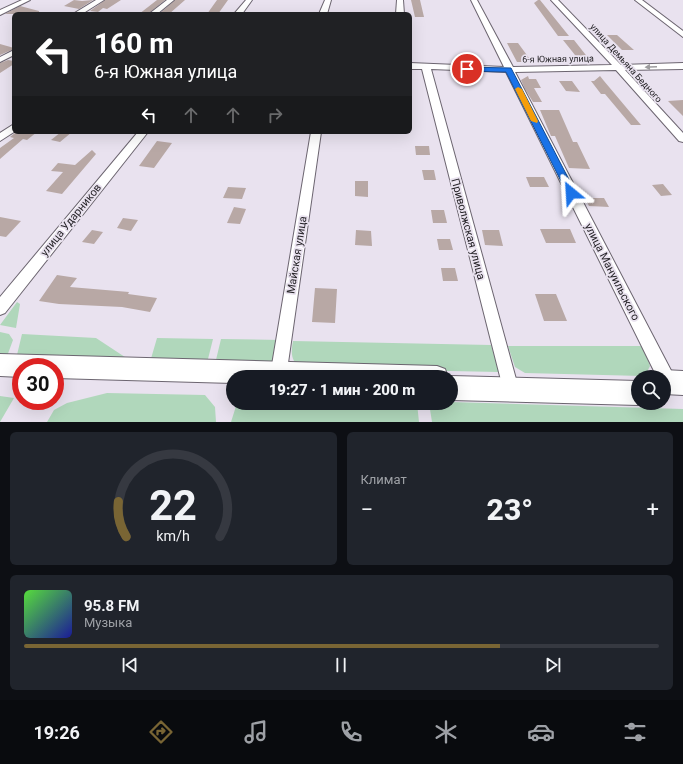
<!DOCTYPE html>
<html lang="ru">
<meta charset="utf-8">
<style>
:root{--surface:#171b24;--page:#20242c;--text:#f1f3f6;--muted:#9ea1a6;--line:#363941;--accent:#796534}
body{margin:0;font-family:Roboto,sans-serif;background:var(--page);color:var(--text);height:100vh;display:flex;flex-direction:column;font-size:15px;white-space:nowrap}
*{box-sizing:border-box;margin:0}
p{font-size:13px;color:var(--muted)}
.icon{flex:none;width:22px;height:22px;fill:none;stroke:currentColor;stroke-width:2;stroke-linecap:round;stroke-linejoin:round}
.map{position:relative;height:422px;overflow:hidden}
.sheet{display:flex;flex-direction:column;gap:10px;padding:10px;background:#0d0f14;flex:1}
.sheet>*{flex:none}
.top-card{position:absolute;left:12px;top:12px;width:400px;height:122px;border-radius:6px;box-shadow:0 4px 16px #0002;background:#202124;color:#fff;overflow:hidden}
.controls{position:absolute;left:631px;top:370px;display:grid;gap:8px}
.controls a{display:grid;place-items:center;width:40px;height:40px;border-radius:50%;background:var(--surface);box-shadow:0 4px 16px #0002;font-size:20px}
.speed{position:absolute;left:12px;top:358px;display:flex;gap:8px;font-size:20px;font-weight:700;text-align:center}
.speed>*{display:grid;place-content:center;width:52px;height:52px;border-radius:50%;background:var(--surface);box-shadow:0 4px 16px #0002;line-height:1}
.speed .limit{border:6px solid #d22;background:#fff;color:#111}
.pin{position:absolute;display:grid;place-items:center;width:34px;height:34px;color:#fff;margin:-17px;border:2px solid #fff;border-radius:50%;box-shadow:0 1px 4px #0007}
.me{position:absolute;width:44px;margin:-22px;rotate:333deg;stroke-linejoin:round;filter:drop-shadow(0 0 3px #0008)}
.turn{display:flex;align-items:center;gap:14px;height:84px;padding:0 16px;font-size:18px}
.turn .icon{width:52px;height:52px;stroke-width:2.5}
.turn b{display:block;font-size:28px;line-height:34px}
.lanes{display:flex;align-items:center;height:38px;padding:0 16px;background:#0003;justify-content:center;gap:20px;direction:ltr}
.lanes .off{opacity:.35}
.big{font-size:30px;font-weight:800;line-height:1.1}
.sheet .widget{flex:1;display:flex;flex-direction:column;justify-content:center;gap:6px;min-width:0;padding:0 14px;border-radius:6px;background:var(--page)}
.sheet .dial{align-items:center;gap:0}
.dial svg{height:104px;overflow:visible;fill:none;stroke:var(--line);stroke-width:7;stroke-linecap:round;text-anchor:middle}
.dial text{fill:var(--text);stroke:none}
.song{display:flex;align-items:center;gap:12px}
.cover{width:48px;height:48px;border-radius:6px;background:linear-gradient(135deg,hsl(110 70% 55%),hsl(240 70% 35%))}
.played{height:4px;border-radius:2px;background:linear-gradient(90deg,var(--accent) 75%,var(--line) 75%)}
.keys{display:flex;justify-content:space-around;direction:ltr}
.heat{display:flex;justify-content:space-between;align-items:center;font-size:22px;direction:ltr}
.sheet .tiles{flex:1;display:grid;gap:10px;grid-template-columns:1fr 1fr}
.widget:last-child{grid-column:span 2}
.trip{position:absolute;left:226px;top:370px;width:232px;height:40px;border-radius:20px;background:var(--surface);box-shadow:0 4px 16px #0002;font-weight:800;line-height:40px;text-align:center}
.tab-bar{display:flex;height:64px;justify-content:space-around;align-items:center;background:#090b0e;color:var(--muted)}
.tab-bar .icon{width:28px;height:28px}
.tab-bar .on{color:var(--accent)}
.tab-bar b{font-size:18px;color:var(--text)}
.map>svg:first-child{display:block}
.green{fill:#b0d7bb}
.building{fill:#b8a8a5}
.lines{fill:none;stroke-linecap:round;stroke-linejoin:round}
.street-casing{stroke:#6c6570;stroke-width:2}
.secondary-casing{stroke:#6c6570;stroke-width:2}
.street{fill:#fff;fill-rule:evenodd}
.secondary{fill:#fff;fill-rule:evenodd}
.oneway{fill:#9d9c9e}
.route{fill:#1a73e8;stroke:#114b97}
.slow{fill:#f59e0b}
.labels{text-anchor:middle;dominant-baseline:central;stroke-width:3.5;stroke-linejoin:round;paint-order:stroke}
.far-street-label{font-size:9px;fill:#262428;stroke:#e9e2ef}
.street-label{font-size:11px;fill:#262428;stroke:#e9e2ef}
</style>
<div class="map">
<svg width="683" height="422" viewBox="0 0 683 422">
<rect width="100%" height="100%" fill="#e9e2ef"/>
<path class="green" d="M17 302 20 304 16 328 0 325Z
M0 332 9 334 13 340 6 359H0Z
M22 334 96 338 134 363 16 359Z
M157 338 213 339 207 363 150 362Z
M221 339 281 340 274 361 269 364H215Z
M293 341 491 345 499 372 302 368C290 362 291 352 293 341Z
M508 346H643L650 366 646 374 642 376 525 373 515 367Z
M107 393 205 395 215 407 216 422H47L54 410 67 403Z
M0 396 14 398 0 422Z
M451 402 683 409V422H432L429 403Z
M237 403H417L419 422H231Z"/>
<path class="building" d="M74 0 82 1 93 0 79 9 64 6Z
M105 0H121L107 9 103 8 98 12 90 11Z
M157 0H165L148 14H139Z
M175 0H185L169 14H159Z
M217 0H228L218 14H207Z
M411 0H420L424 17H415Z
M538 0H540L569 36H558L534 3Z
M20 6 39 11V14H5Z
M607 35H617L634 50H622Z
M563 40H574L589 59 579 60Z
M507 43H518L532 62H517Z
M0 44 14 48V49L0 55Z
M8 60 14 61V64L0 73V63Z
M528 76 529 79H536L541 88H534L542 102H533L525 89 521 80Z
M600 76 604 81 641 125H631L605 94H601L591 81H594Z
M559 81H572L580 92 566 91Z
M683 100V116L668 101Z
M540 110H559L573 142H577L590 169 569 168 555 136H551Z
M16 132H37L27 140 23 139 0 159V148L14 138 10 137Z
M61 132H72L60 142 51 140Z
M157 141 172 143 154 168 139 166Z
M415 146H429L430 155H416Z
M92 150 96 154 62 194 46 191 63 172 51 171 58 163 75 165Z
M422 170H434L436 180H424Z
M526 177H544L549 187H530Z
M355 181H368V197L355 196Z
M663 184 672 195 661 196 652 185Z
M228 187 246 188 242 199 223 198Z
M585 198H604L609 207 589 206Z
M234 207 246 209 240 224 227 223Z
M431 210H444L447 223H433Z
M0 217 21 221 6 237 0 236Z
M123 218 138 220 131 231 117 228Z
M540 229H570L576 243H546Z
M92 230 103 232 94 244 82 242Z
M356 230 371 231 372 246 355 245Z
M482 230H499L503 246 485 245Z
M437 239H450L453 250H439Z
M441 268H455L458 281H443Z
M57 275 77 278 70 287 129 292 128 294 157 298 150 312 122 307 59 304 39 301Z
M315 288 337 289 335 323 312 322Z
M535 294H556L567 321H544Z"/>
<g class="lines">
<g class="street-casing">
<path id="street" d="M22 0H30L0 15V10Z
M96 0H104L82 14H73Z
M167 0H174L157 14H149Z
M246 0H252L242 14H234Z
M325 0H331L327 14H319Z
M397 0H403L404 14H396Z
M471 0H477L513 67 612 65 551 0H558L621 65 683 63V69L625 70 683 133V142L679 141 616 70 515 72 676 380 678 386 676 392 670 394 664 392V377H657L506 72 431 69 519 390 517 396 511 398 505 396 422 69H410V63L504 67Z
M635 0H642L683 31V37Z
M14 50V55L0 62V57Z
M14 124V132L0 141V133Z
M138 132H148L5 313 0 315V297Z
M311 132H321L286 377H270Z"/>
</g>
<g class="secondary-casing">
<path id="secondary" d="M0 354 437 366 445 369 448 377H233V383L55 378V367H21V377L0 376Z
M664 370 683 371V395L664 394V377H655L656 374Z
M451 376 638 381V403H642L638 405 451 400V377H449Z"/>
</g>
<use href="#street" class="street"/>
<use href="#secondary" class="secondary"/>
</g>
<defs><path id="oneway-solid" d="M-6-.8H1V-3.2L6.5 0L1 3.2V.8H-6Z"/></defs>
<use class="oneway" href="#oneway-solid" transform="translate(651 67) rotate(178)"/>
<path class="route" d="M465 67 511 68 576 193 574 195H568L506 72 467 71 464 69Z"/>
<path class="slow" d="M518 87 522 89 538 121 537 123 531 121 515 89Z"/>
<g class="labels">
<g class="far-street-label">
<text transform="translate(558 59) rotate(-1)">6-я Южная улица</text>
<text transform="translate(626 63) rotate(48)">улица Демьяна Бедного</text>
</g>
<g class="street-label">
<text transform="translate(71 220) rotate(-51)">улица Ударников</text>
<text transform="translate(468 229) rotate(75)">Приволжская улица</text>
<text transform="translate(297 255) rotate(-81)">Майская улица</text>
<text transform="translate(612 272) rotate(63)">улица Мануильского</text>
</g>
</g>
</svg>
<div class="controls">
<a><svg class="icon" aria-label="search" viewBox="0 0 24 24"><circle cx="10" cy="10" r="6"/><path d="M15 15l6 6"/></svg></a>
</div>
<div class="speed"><div class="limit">30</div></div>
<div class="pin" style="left:467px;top:69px;background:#d93025"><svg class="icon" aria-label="arrive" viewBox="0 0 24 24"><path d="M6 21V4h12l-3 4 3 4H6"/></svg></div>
<svg class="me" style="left:571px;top:193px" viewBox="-20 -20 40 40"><path d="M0-17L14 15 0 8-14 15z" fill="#1a73e8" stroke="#fff" stroke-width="4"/></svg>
<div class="trip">19:27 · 1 мин · 200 m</div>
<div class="top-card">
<div class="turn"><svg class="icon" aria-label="left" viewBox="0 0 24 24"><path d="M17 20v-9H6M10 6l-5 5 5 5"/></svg><div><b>160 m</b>6-я Южная улица</div></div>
<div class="lanes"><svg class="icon" aria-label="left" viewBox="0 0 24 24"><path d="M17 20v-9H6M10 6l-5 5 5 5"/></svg><svg class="icon off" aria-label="ahead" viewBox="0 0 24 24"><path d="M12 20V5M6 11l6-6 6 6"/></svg><svg class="icon off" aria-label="ahead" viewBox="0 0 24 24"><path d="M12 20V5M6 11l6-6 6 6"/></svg><svg class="icon off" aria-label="right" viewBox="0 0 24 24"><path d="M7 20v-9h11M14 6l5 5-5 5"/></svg></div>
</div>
</div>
<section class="sheet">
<div class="tiles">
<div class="widget dial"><svg viewBox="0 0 100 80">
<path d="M14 69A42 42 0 1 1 86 69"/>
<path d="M14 69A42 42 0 0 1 8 42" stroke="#796534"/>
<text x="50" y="56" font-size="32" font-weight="700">22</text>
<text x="50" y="72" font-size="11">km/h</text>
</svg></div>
<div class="widget"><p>Климат</p>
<div class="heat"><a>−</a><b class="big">23°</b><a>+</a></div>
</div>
<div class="widget">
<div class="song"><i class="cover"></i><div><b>95.8 FM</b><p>Музыка</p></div></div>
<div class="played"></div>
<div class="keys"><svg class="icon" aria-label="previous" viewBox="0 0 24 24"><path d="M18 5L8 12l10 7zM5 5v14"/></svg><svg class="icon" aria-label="pause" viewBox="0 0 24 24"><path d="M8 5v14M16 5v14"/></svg><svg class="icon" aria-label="next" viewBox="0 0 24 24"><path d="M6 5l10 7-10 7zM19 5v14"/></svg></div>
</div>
</div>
</section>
<nav class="tab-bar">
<b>19:26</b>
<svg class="icon on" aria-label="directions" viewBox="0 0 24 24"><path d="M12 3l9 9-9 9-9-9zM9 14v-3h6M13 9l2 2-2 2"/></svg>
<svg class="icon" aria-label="music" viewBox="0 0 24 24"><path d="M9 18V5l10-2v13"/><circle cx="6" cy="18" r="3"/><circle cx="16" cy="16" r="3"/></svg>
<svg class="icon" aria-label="phone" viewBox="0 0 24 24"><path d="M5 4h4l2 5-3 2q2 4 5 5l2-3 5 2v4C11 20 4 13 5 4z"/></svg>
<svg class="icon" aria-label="climate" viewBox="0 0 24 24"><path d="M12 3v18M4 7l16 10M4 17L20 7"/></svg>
<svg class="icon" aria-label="car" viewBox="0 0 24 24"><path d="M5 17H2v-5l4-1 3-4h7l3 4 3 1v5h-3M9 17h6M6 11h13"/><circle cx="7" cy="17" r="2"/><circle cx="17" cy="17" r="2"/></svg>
<svg class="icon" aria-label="filters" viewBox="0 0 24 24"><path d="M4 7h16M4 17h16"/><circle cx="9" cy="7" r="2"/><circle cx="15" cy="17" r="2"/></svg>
</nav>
